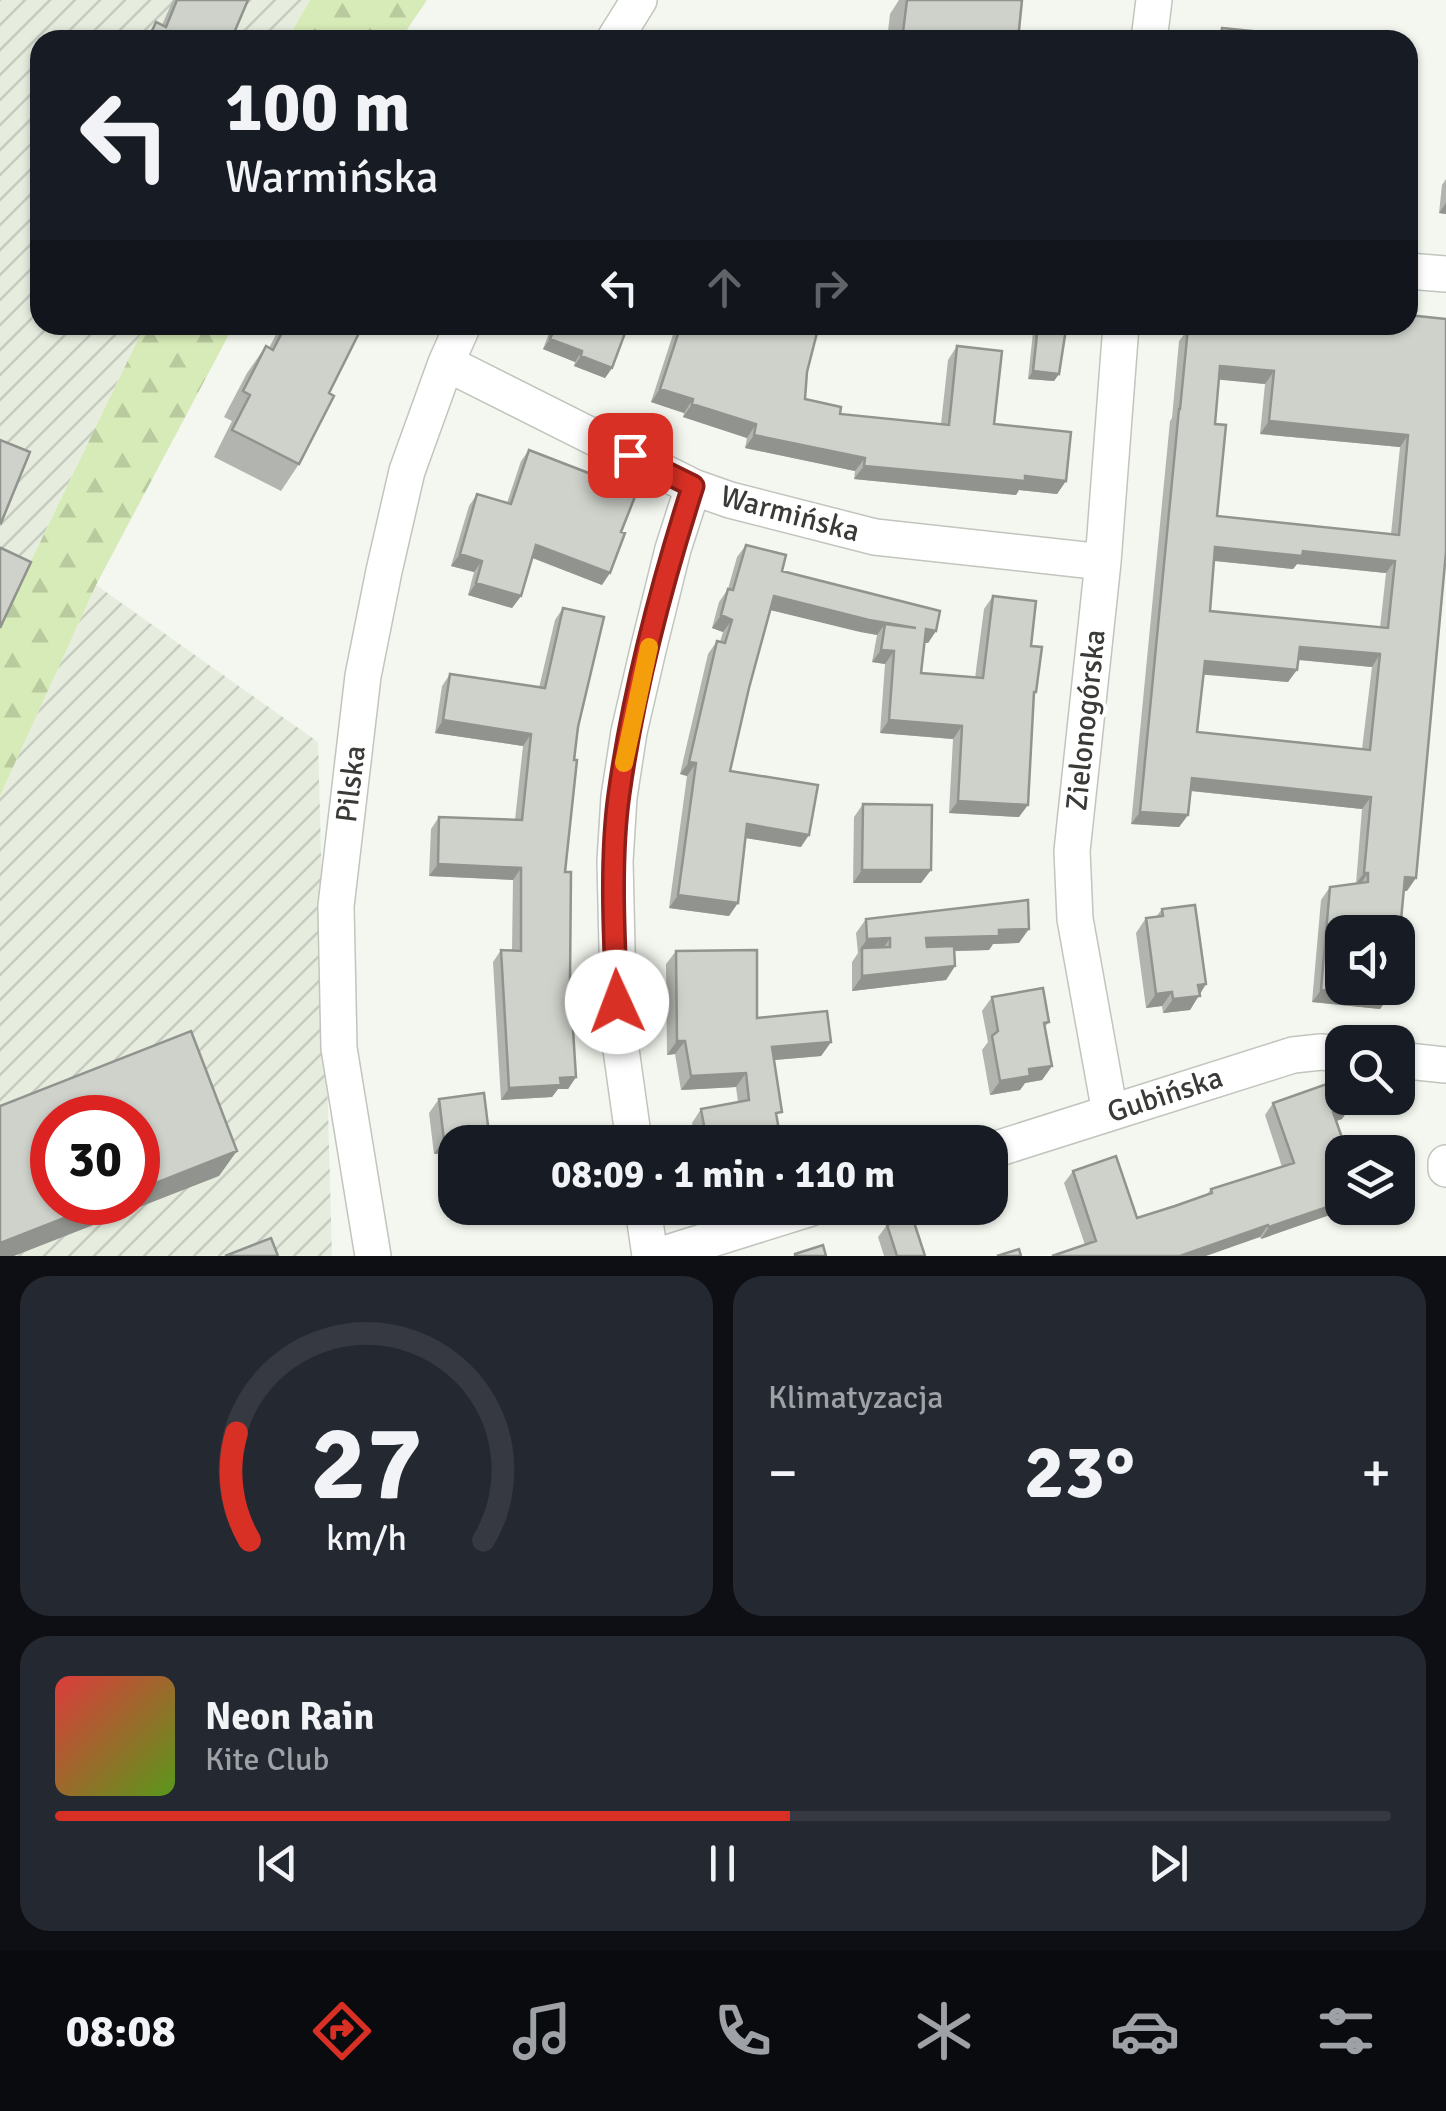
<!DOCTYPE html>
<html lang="pl">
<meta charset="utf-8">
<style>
:root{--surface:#171b24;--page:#242831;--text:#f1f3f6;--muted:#9ea1a6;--line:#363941;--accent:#d93025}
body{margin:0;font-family:Signika,sans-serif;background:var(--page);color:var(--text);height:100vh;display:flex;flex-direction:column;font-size:38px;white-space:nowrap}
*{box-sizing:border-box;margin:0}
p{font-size:32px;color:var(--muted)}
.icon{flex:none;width:55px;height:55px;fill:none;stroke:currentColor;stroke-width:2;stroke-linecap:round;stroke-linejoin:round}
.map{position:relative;height:1256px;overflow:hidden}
.details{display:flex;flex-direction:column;gap:20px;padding:20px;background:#0d0f14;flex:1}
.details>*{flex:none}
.top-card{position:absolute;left:30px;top:30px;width:1388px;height:305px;border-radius:30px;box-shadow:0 2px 8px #0004;background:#171b24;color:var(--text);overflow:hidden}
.tools{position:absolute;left:1325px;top:915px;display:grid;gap:20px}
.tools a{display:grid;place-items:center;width:90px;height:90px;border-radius:20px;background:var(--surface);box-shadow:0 2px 8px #0004;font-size:50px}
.speed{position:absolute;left:30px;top:1095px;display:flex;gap:20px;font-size:50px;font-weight:700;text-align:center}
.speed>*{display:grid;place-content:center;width:130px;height:130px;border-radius:50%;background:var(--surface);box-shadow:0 2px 8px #0004;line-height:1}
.speed .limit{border:15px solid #d22;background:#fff;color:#111}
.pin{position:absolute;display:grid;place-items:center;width:85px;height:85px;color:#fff;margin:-42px;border-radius:20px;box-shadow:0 5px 15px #0006}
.me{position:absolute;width:110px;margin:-55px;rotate:358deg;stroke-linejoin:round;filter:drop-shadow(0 0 8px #0008)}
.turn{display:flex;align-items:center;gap:35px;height:210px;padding:0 30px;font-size:45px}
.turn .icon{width:130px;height:130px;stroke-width:2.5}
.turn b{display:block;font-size:70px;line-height:85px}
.lanes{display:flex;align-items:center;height:95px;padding:0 30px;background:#0003;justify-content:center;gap:50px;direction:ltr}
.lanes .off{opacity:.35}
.big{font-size:75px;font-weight:800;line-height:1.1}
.details .tile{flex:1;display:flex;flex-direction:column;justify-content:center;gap:15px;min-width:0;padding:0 35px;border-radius:30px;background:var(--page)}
.details .dial{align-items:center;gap:0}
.dial svg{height:260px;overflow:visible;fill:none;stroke:var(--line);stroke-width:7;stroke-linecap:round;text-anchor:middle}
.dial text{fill:var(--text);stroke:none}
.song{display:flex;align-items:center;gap:30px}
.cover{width:120px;height:120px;border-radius:15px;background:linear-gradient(135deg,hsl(0 70% 55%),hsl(90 70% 35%))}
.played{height:10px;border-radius:5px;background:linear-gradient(90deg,var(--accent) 55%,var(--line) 55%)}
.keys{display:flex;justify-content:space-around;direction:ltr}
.heat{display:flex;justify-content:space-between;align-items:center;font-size:55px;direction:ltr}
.details .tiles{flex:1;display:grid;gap:20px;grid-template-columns:1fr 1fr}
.tile:last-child{grid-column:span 2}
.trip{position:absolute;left:438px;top:1125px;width:570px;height:100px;border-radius:30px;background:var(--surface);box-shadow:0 2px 8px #0004;font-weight:800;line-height:100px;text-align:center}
.menu{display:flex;height:160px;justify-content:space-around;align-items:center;background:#090b0e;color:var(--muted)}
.menu .icon{width:70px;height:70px}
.menu .selected{color:var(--accent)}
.menu b{font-size:45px;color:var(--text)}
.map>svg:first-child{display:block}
.industrial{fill:url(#industrial-furrows);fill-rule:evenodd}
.forest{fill:url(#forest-firs)}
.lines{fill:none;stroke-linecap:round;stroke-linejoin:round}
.street-casing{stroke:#c1c5bd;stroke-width:38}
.street{stroke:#fff;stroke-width:35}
.wall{fill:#b2b5af;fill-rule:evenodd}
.shaded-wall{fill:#91938e}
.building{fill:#cfd2cb;stroke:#91938e;stroke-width:2.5;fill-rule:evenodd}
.route-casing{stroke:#8d1f18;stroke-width:25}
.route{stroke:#d93025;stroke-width:18}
.slow{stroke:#f59e0b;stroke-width:18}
.labels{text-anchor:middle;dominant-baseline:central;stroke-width:8;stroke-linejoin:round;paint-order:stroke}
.street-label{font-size:30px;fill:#393b37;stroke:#fff}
</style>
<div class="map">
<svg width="1446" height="1256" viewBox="0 0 1446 1256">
<defs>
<pattern id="industrial-furrows" width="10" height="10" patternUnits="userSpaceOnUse" patternTransform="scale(2.5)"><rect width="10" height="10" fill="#e6edde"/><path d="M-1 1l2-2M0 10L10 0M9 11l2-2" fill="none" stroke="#c6ccbf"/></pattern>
<pattern id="forest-firs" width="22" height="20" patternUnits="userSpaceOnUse" patternTransform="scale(2.5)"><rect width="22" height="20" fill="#d6ebb7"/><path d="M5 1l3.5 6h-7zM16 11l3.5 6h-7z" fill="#b8ca9e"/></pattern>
</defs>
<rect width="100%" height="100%" fill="#f3f7ef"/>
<path class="industrial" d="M0 0H310L287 40H40V325H145L0 625Z
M96 585 318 742 332 1256H0V796ZM52 1118H138V1202H52Z"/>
<path class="forest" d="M310 0H427L400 40H287Z
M145 325H234L96 585 0 796V625Z"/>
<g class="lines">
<g class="street-casing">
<path id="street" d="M614 40 639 0
M1149 40 1154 0
M1408 271 1446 274
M446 363 693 487 730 500 875 537 1103 562
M1398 1060 1446 1065
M1110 1113 1075 919 1072 851 1103 562 1121 325
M634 1142 619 1035 615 861 619 797 629 732 648 650 673 549 693 487
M990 1151 1293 1055 1321 1052 1342 1054
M1446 1163V1169
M643 1208 650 1256
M373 1256 339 1048 336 906 363 676 384 571 407 471 446 363 463 325
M658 1256 811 1208"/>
</g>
<use href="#street" class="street"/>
</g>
<path class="wall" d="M173 0H248L231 40H144L156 22 162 25Z
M899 0H1022L1018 40H887L890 14Z
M1222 28 1342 40H1214Z
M1446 179V214L1439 213 1442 185Z
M281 325H363L329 393 299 464 281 491 214 457 232 421 224 417 247 373 266 346 269 348Z
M552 325H628L612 368 605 378 574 366 575 362 543 349Z
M676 325H723L735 329 736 325H819L807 372 805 399 840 414 941 424 948 360 957 346 994 424 1066 481 1057 494 1019 490 1016 495 854 479 855 471 745 448 747 438 683 417 684 413 651 402Z
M1038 325 1059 374 1054 381 1028 379 1033 332Z
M1186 325H1408L1407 891 1404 890 1398 932 1380 1009 1312 1002 1321 900 1330 887 1356 884 1362 809 1190 791 1188 815 1179 827 1131 824 1170 421 1172 418 1179 341 1186 332ZM1219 379 1265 384 1260 434 1400 447 1391 534 1217 516 1215 424ZM1214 561 1293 569 1297 564 1386 573 1380 628 1210 611ZM1298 660 1372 667 1362 749 1197 732 1203 674 1288 682Z
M529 450 602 585 532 558 521 596 512 608 468 595 474 572 451 566 469 506 477 494 507 503 521 461Z
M746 545 782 571 936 631 928 643H924L921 673 975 678 984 609 993 596 1031 646 1036 692 1034 695 1019 817 949 813 953 739 880 733 885 664 872 662 877 635 771 610 749 688 730 771 801 847 746 838 729 916 669 908 687 776 680 774 708 654 717 641 720 642 723 632 712 628 719 602 728 589 737 557Z
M563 608 578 727 565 872 576 1077 568 1089H558L552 1097 501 1100 493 962 501 950H512L513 880 429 876 431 829 439 817 515 820 523 746 435 733 442 686 450 674 539 688 555 620Z
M863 804 931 870 921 883H853L854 817Z
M1162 909 1206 984 1190 1010 1163 1013 1162 1006 1146 1008 1136 933 1146 918 1156 917Z
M866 919 1019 943 993 944 989 950 955 951V966L946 980 852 991V962L858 953 856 933Z
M676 951 757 1018 831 1042 821 1056 774 1060 777 1119 781 1142H695L692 1123 701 1109 738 1102 736 1087 681 1090 675 1054 667 1055 666 964Z
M992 997 1049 1022 1045 1027 1052 1066 1042 1080 1025 1083 1020 1090 990 1095 982 1050 988 1042 982 1011Z
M439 1099 489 1134 483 1142H455V1151L434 1154 429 1113Z
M1273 1103 1350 1107 1342 1119 1336 1121 1342 1208H1346L1344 1210 1261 1239 1260 1237 1085 1245 1064 1183 1073 1171 1137 1218 1207 1194 1211 1189 1282 1167 1265 1115Z
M524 1208H587L582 1214 528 1225Z
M887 1225 925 1256H884L878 1237Z"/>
<path class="shaded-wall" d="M1446 203V214L1439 213Z
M550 339 582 351 575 362 543 349Z
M581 356 612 368 605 378 574 366Z
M1220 366 1274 371 1265 384 1212 379Z
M1033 371 1059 374 1054 381 1028 379Z
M660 389 693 399 684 413 651 402Z
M692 404 756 424 747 438 683 417Z
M1269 421 1408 435 1400 447 1260 434Z
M754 435 865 458 855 471 745 448Z
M864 466 1025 476 1066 481 1057 494 1019 490 1016 495 854 479Z
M536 545 610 573 602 585 528 556Z
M1215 547 1303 551 1395 561 1386 573 1297 564 1293 569 1206 560Z
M460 554 482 561 474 572 451 566Z
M476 583 521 596 512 608 468 595Z
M774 596 916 628 885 624 877 635 860 632 766 609Z
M721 615 732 620 723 632 712 628Z
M926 629 936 631 928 643 917 642Z
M1300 647 1380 654 1372 667 1291 659Z
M881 650 894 651 885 664 872 662Z
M1205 661 1297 670 1288 682 1196 674Z
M443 720 531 734 523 746 435 733Z
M889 720 962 726 953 739 880 733Z
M689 762 696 763 687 776 680 774Z
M1192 778 1371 797 1362 809 1183 790Z
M958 801 1028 805 1019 817 949 813Z
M1140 812 1188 815 1179 827 1131 824Z
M747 824 809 835 801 847 739 837Z
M438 864 521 868 513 880 429 876Z
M862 870H931L921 883H853Z
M1364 873H1368L1359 886 1355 885Z
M1405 877 1416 878 1407 891 1397 890Z
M678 895 738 903 729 916 669 908Z
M1029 929 1019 943 993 944 989 950 917 952 926 938 999 930Z
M890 938 881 952 862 948 858 953 867 939Z
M955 966 946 980 852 991 862 976Z
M1206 984 1190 1010 1163 1013 1173 999 1198 985Z
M1321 990 1389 997 1380 1009 1312 1002Z
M1172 992 1162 1006 1146 1008 1156 994Z
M677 1041H685L675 1054 667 1055Z
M831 1042 821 1056 763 1061 772 1047Z
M1052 1066 1042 1080 1025 1083 1020 1090 990 1095 1000 1081 1029 1069Z
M746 1073 736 1087 681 1090 691 1076Z
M576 1077 568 1089H558L552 1097 501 1100 509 1088 560 1078Z
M1350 1107 1342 1119 1325 1125 1333 1112Z
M489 1134 483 1142H455V1151L434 1154 444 1140Z
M237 1151 219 1176 14 1256H0V1243L105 1202H138V1190Z
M1342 1202V1208H1346L1344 1210 1261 1239 1269 1227Z
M554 1208H587L582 1214 528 1225 538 1211Z
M1268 1225 1260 1237 1206 1256H1180Z"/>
<path class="building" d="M177 0H248L231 40H148L156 22 166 27Z
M907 0H1022L1018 40H972L953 38V40H902Z
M1222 28 1342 40H1221Z
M1408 315 1446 319V552L1416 878 1405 877 1398 953V932H1342V988H1390L1389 997 1321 990 1330 887 1368 882V873H1364L1371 797 1192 778 1188 815 1140 812 1179 409H1180L1188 328 1193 329 1194 325H1408ZM1220 366 1274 371 1269 421 1408 435 1399 535 1217 516 1226 425 1215 424ZM1215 547 1302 556 1303 551 1395 561 1388 628 1210 611ZM1300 647 1380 654 1370 750 1197 732 1205 661 1297 670Z
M286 325H363L329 393 334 396 299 464 232 430 250 395 243 391 266 346 273 350Z
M556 325H628L612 368 581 356 582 351 550 339Z
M681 325H723L740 330 742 325H819L807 372 805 399 841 407 840 414 949 425 957 346 1002 351 994 424 1071 432 1066 481 1025 476V481L864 466 865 458 754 435 756 424 692 404 693 399 660 389Z
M1038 325 1066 329 1059 374 1033 371Z
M0 440 30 452 1 523 0 522Z
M529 450 617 484 616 486 636 494 621 532 625 533 610 573 536 545 521 596 476 583 482 561 460 554 477 494 511 504Z
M746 545 786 555 782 571 940 611 936 631 926 629 921 673 983 678 993 596 1036 601 1031 646 1042 647 1036 692H1034L1028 805 958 801 962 726 889 720 894 651 881 650 885 624 916 628 869 620 774 596 749 688 730 771 818 785 809 835 747 824 738 903 678 895 696 763 689 762 717 641 725 643 732 620 721 615 728 589 733 590Z
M1 548 31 562 0 628V550Z
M563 608 604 617 578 727 574 760H577L565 872H571L570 982 576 1077 560 1078 561 1085 509 1088 501 950 521 951V868L438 864 439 817 522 820 531 734 443 720 450 674 545 688Z
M863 804 932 805 931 870H862Z
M1028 900 1029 929 999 930V936L926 938 927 947 954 946 955 966 862 976V948L890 947V938L867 939 866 919Z
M1195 905 1206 984 1198 985 1200 996 1173 999 1172 992 1156 994 1146 918 1163 916 1162 909Z
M757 950V1018L827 1011 831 1042 772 1047 782 1112 776 1113 781 1142H707L701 1109 749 1100 746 1073 691 1076 685 1041H677L676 951Z
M1043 988 1049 1022 1044 1023 1052 1066 1029 1069 1030 1076 1000 1081 992 1036 998 1031 992 997Z
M191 1031 237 1151 138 1190V1118H52V1202H105L0 1243V1106Z
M1341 1079 1342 1098H1347L1350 1107 1333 1112 1347 1152H1342V1202L1269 1227 1268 1225 1180 1256H1052L1096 1241 1073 1171 1116 1156 1137 1218 1175 1206 1212 1193 1211 1189 1294 1163 1273 1103Z
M484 1093 489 1134 444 1140 439 1099Z
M585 1132 587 1142H530Z
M912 1216 925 1256H897L887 1225Z
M271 1238 278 1256H225Z
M823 1245 826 1256H795V1254Z
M1019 1249 1021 1256H997Z"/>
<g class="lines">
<g class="route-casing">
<path id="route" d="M617 1002C614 937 610 857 619 794 633 693 662 583 693 486L630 455"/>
</g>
<use href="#route" class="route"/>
<path class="slow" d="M624 763 649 647"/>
</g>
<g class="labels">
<g class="street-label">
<text transform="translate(790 514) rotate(15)">Warmińska</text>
<text transform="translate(1086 720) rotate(-84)">Zielonogórska</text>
<text transform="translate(351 784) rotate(-83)">Pilska</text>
<text transform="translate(1165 1095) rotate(-18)">Gubińska</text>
</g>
</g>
</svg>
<div class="tools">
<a><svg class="icon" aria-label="sound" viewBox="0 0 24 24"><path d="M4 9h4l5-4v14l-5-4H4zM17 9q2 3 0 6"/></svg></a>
<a><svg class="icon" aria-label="search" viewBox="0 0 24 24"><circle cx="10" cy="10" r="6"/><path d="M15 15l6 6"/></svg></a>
<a><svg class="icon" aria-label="layers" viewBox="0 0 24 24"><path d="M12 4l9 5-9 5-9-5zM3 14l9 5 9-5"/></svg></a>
</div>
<div class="speed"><div class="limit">30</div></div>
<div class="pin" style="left:630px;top:455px;background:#d93025"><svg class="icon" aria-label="arrive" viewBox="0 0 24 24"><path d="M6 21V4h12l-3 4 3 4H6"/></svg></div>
<svg class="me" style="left:617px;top:1002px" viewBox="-20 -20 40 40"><circle r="19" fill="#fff"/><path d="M0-13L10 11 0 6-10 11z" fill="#d93025"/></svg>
<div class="trip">08:09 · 1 min · 110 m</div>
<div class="top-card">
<div class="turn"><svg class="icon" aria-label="left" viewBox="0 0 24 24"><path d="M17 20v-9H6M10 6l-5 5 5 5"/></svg><div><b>100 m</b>Warmińska</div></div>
<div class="lanes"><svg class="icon" aria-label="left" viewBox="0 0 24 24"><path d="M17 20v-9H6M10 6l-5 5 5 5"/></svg><svg class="icon off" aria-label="ahead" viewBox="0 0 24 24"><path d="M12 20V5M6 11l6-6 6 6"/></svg><svg class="icon off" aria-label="right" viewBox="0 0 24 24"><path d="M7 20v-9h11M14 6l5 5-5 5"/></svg></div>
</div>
</div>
<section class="details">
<div class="tiles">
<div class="tile dial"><svg viewBox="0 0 100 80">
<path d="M14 69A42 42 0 1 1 86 69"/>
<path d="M14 69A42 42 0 0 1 10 36" stroke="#d93025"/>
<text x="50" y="56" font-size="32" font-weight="700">27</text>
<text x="50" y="72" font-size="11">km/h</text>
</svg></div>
<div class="tile"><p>Klimatyzacja</p>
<div class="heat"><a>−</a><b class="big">23°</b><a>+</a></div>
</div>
<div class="tile">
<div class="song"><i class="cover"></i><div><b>Neon Rain</b><p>Kite Club</p></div></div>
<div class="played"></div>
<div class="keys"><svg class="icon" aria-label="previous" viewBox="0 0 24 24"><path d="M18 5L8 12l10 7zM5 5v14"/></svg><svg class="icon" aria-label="pause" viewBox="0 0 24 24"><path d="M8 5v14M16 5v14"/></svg><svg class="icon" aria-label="next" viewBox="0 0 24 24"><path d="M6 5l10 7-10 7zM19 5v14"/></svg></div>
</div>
</div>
</section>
<nav class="menu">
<b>08:08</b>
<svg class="icon selected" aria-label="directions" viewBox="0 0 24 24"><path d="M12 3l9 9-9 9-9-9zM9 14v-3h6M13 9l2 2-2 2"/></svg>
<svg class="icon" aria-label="music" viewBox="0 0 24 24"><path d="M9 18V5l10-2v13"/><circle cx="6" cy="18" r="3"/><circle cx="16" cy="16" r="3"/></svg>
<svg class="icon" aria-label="phone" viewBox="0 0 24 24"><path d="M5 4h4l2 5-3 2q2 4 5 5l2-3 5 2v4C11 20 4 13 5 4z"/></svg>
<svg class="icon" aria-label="climate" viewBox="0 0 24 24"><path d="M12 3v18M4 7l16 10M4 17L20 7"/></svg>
<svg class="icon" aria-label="car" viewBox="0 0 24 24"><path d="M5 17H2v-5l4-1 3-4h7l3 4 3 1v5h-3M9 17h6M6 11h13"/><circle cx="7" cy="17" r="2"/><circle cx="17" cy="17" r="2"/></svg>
<svg class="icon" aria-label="filters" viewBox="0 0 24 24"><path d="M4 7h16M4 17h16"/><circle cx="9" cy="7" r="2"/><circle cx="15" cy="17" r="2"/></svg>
</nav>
